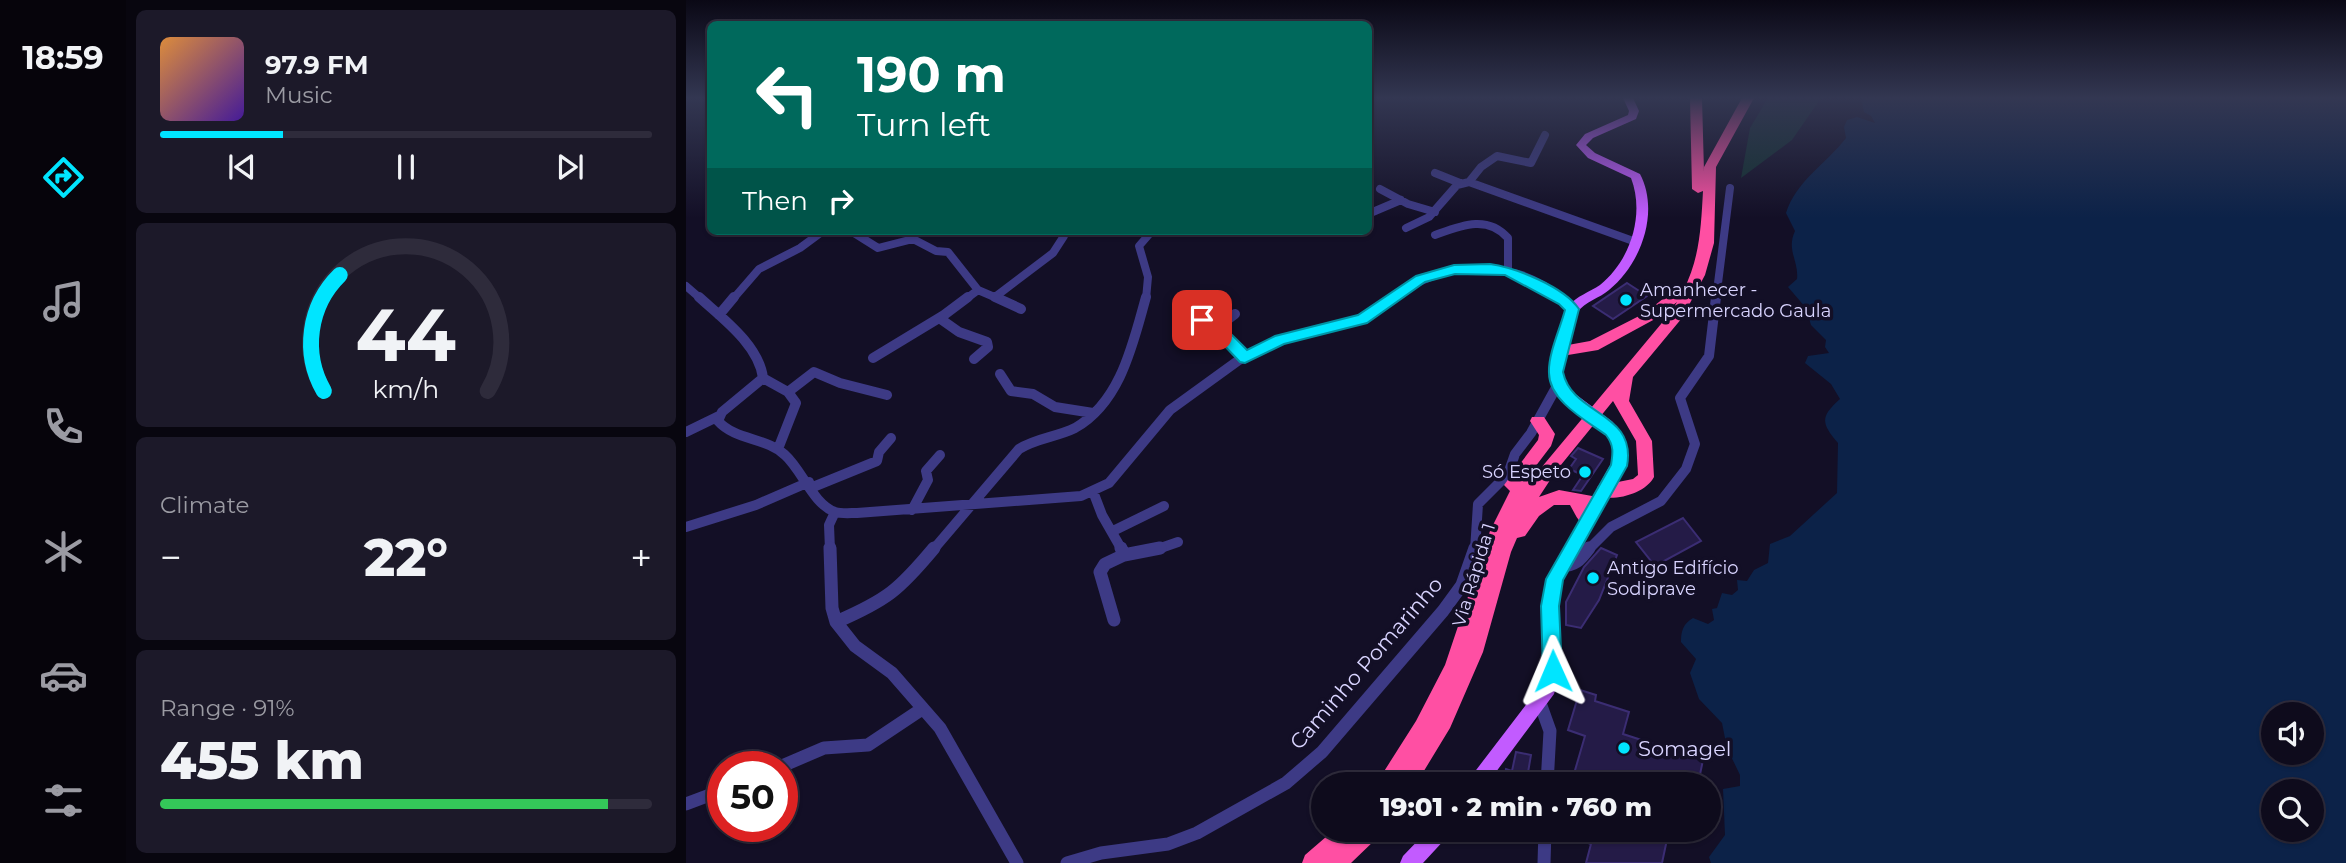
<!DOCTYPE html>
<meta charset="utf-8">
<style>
:root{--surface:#0e0b1c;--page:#1c1929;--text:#f1f3f6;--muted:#9b9ba3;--line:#2e2b3b;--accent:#00e5ff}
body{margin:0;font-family:Montserrat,sans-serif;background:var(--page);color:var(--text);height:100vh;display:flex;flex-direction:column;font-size:26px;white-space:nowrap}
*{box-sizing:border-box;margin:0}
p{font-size:23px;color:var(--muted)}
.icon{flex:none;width:38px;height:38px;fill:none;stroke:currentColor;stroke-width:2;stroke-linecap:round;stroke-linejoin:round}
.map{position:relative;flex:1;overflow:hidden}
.sheet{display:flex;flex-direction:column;gap:10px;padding:10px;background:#08060f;width:560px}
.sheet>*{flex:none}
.top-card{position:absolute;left:21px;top:21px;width:665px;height:214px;border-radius:10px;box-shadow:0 2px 5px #0004,0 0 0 2px var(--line);background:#00695c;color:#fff;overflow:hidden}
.tools{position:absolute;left:1575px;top:702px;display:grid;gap:14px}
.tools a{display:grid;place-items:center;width:63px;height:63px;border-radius:50%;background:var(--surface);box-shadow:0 2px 5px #0004,0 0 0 2px var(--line);font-size:35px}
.speed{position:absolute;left:21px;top:751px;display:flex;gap:14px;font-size:35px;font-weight:700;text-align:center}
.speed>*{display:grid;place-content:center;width:91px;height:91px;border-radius:50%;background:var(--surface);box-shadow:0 2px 5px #0004,0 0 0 2px var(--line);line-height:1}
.speed .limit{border:10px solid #d22;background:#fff;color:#111}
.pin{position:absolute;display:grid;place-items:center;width:60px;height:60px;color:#fff;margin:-30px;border-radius:14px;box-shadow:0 4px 10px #0006}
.me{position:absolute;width:77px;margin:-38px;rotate:359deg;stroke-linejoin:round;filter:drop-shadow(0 0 5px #0008)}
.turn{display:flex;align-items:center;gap:24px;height:147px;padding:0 35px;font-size:32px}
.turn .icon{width:91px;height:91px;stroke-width:2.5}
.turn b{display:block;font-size:49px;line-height:60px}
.then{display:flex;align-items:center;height:66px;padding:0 35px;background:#0003;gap:14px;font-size:26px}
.big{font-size:52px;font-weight:800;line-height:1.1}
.sheet .card{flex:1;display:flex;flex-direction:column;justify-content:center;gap:10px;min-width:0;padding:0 24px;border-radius:10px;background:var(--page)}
.sheet .dial{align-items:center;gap:0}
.dial svg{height:182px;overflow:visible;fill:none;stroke:var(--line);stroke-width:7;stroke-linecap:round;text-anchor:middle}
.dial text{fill:var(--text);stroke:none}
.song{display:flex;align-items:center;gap:21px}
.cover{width:84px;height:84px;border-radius:10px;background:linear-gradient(135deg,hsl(30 70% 55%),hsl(260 70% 35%))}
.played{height:7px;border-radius:4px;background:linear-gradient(90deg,var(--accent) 25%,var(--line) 25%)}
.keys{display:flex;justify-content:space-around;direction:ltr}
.heat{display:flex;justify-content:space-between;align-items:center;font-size:38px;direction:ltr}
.charge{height:10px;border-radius:5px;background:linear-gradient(90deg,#34c759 91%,var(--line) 0)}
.trip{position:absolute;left:625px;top:772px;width:410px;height:70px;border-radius:35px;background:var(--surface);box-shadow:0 2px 5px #0004,0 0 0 2px var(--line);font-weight:800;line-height:70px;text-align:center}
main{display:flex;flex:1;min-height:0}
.tab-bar{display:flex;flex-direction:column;width:126px;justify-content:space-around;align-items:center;background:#06040b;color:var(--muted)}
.tab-bar .icon{width:49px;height:49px}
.tab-bar .current{color:var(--accent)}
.tab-bar b{font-size:32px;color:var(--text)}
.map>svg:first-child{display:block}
.green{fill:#12302f}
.water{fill:#0c2248;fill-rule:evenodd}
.building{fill:#241b47;stroke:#3b2d73;stroke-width:2}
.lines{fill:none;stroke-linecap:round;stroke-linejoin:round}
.minor-far2{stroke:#3d3a85;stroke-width:8}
.minor-far1{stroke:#3d3a85;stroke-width:10}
.minor{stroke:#3d3a85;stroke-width:13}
.major{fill:#c25bff;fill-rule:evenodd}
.highway{fill:#ff4fa3;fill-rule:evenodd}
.major-bridge{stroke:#c25bff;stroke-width:14}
.route{fill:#00e5ff;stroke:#0095a6;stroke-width:2}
.poi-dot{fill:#00e5ff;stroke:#130f26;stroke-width:2.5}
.labels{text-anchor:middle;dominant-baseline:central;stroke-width:7;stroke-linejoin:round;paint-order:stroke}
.poi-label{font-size:18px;fill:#d9d4ff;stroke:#130f26;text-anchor:start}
.street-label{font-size:18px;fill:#d9d4ff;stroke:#130f26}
.near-street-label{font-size:21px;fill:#d9d4ff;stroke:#130f26}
.near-poi-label{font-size:21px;fill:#d9d4ff;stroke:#130f26;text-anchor:start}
</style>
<main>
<nav class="tab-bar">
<b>18:59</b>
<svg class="icon current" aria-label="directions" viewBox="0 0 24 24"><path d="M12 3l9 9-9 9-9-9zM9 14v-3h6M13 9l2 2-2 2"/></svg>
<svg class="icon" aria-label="music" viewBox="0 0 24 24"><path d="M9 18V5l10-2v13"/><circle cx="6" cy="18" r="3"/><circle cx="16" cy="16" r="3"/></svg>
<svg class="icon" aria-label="phone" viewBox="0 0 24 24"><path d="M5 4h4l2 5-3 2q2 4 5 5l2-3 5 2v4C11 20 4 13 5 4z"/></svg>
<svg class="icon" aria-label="climate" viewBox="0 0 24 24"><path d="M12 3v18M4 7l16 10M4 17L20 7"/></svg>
<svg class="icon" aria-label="car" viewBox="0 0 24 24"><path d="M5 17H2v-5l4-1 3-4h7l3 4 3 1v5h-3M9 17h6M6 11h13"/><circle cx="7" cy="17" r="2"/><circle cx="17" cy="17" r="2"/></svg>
<svg class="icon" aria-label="filters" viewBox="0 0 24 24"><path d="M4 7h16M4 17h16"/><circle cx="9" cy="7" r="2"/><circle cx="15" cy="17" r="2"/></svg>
</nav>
<section class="sheet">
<div class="card">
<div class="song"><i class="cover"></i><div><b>97.9 FM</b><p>Music</p></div></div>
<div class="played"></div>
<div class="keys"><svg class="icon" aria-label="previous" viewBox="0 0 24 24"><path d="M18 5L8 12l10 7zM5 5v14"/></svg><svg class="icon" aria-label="pause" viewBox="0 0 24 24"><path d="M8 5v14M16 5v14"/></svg><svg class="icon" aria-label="next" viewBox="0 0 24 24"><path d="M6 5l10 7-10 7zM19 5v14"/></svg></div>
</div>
<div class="card dial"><svg viewBox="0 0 100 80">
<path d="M14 69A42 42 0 1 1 86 69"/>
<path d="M14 69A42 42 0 0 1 21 18" stroke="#00e5ff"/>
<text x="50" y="56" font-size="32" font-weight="700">44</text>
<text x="50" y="72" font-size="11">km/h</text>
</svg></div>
<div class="card"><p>Climate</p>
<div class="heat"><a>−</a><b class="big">22°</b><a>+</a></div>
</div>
<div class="card"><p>Range · 91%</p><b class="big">455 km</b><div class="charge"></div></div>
</section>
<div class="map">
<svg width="1660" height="863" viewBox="0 0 1660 863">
<rect width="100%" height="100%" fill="#130f26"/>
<path class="green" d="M1082 98H1135L1106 140 1055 178 1064 128Z"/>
<path class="water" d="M1175 98H1660V863H1025L1023 857 1039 835 1037 789 1054 786V775L1041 748 1036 723 1013 699 1004 673 1010 659 995 642C995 631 997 624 1007 618L1022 624 1028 620 1026 609 1031 608 1036 593 1046 595 1052 590 1051 580 1061 581 1068 570 1082 563 1084 544 1104 536 1151 493 1152 443C1135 423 1134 417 1154 399L1145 384 1119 363 1122 356 1143 353 1139 347 1140 340 1125 325 1120 308 1102 287 1111 279C1113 261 1100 250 1109 231L1100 213C1110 181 1140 164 1160 138L1158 127 1161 120 1171 117 1189 123 1185 116 1178 112ZM1626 714V752H1587V714ZM1626 791V830H1587V791Z"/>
<path class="building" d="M941 283 961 296 927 319 907 306Z
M892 448 917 459 895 491 887 490 897 475 883 469 890 459 885 456Z
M997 518 1015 541 969 566 950 542Z
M915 548 931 555 913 600 895 628 880 625V602L898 567Z
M894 690 910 695 909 701 943 712 937 734 1017 760 1012 784 995 778 993 784H885L899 736 882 730Z
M830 752 845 755 840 784 817 783 820 769 826 771Z
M891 830H983L976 863H900L905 844 888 838Z"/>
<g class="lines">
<path class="minor-far2" d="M749 173 774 183
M783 182 795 167 811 156 845 163 859 135
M694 189 722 204 749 212
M682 214 715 200
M720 228 743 217 771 185 783 182 950 242
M165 231 192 248 227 239 250 251 262 252 292 290 280 299
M749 235C774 226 801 214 822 238V271
M0 286 15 299
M292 290 313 299
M309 297 367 253 378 236 377 231
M47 299 73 269 114 248 137 231
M460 299 462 277 453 246 466 231
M706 299C753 261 828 255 876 299
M1030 299 1044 188"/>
<path class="minor-far1" d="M13 297C36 318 73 345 77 378
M282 297 258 315 256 320 273 332 301 342 302 347 288 359
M309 297 335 309
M874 297 886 309
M524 302 516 320 537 335 559 358
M33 315 48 297
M529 329 549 314
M187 358 258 315
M314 374 325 391 347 394 369 407 407 413
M77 378 36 412 32 421C50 441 80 437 99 455 116 470 127 504 149 512 156 514 164 513 171 513L395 496 423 483 484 410 553 360 596 339 673 320 708 297
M77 378 102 392 110 403 92 449
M102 392 128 372 154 383 201 395
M0 432 33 416
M127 487 191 461 193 452 205 438
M408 494 416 515 436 550
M226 510 242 480 240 471 254 455
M0 527 70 505 123 482
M427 531 478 506
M144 550 143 525 149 512
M247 550 333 449C350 438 371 437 389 428 435 402 447 343 460 297
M469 550 492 542
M789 550 792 504 822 474 829 454 845 433 872 384
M902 550 925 527 975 501 1000 469 1009 444 994 398 1023 356 1030 297"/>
<path class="minor" d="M144 548 146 608 150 622 169 646 206 673 254 728 331 863
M435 548 438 555 474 548
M874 566C889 566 894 560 903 548
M428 620 414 572 419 564 438 555
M150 622C201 600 213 590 248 548
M854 703 864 731 861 784
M96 766 138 748 182 745 236 709
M0 804 37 790
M381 863 415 853 482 844 511 833 600 783 636 752 757 611 776 585 789 548
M858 863 859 830"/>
<path class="major" d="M937 98H947L953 111 950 119 907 138 900 145 909 153 954 174C974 212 955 264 923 290 914 298 898 302 892 312 885 323 874 369 878 380 880 387 886 392 890 398L883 403C874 400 866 388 864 379 861 364 874 318 883 306 890 296 904 292 914 285 945 260 959 214 945 178L902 158 890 145 899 134 942 115 943 111Z
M922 422C938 429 942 444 941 460L877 580 872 606 875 671 868 694 801 784H781L784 778 852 689 859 671 856 606 861 579 927 460 928 445 915 427 917 423Z
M742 830H763L761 837 737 863H714L717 856Z"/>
<path class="highway" d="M1004 98H1016L1018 172V167L1056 98H1068L1030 167 1028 243 1019 275 996 318 947 377 943 401 966 441 968 477C960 493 929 502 912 496L910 491 912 486 947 479 952 475 950 441 927 401 870 471 853 497 873 490 917 498 919 503 917 508 905 510 909 519 907 524C894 529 890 515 884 505H868L853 516 839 536 831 538 825 552 797 652 764 728 730 784H690L730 721 759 665 804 531 824 491 818 485 852 440 853 435 844 421 846 417H858L869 434 865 446 846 471 850 474 985 312 991 302 969 319 912 350 876 356 871 355 869 351 871 347 904 341 959 313 987 291H997C1014 258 1015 227 1017 191L1012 193 1006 189Z
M648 830H694L691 838 665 863H616L619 855Z"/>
<path class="major-bridge" d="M883 398 922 427"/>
</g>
<linearGradient id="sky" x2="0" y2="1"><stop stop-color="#0a0815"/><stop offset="0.45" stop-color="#333752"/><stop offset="1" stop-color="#333752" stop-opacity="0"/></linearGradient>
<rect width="1660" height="218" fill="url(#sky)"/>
<path class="route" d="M804 264C831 268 878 287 893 309L877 372C886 416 951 411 941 466L877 580 873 606 876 671 874 677 867 680 860 677 857 671 855 606 860 579 925 465C927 453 928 445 920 435 901 421 863 401 863 373 862 354 874 329 879 310L873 304 819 275 769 274 739 282 681 323 598 344 559 363 554 362 532 339 509 320 516 315C534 321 548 337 561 350L589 336 672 315 730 276 768 265Z"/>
<g class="poi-dot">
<circle cx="940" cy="300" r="7"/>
<circle cx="899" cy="472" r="7"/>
<circle cx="907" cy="578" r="7"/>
<circle cx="938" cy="748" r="7"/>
</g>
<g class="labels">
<g class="poi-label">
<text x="954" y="290">Amanhecer -<tspan x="954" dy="21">Supermercado Gaula</tspan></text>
<text x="885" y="472" text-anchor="end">Só Espeto</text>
<text x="921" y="568">Antigo Edifício<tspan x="921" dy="21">Sodiprave</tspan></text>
</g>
<g class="street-label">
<text transform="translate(788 575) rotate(-73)">Via Rápida 1</text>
</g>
<g class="near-street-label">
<text transform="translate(680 663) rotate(-49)">Caminho Pomarinho</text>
</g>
<g class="near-poi-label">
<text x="952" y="748">Somagel</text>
</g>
</g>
</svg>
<div class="tools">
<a><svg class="icon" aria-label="sound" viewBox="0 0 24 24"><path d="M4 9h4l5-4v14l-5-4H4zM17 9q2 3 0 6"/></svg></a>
<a><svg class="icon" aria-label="search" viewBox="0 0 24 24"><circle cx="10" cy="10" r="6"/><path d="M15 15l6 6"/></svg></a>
</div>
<div class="speed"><div class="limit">50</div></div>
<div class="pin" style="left:516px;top:320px;background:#d93025"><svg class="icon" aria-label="arrive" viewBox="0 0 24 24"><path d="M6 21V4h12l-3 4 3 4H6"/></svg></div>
<svg class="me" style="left:867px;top:671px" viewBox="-20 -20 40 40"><path d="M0-17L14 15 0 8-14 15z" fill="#00e5ff" stroke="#fff" stroke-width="4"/></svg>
<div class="trip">19:01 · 2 min · 760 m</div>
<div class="top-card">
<div class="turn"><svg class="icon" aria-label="left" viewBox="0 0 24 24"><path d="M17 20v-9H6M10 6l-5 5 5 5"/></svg><div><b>190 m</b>Turn left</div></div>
<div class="then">Then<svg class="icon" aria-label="right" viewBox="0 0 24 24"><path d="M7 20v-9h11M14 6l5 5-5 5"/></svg></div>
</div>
</div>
</main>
